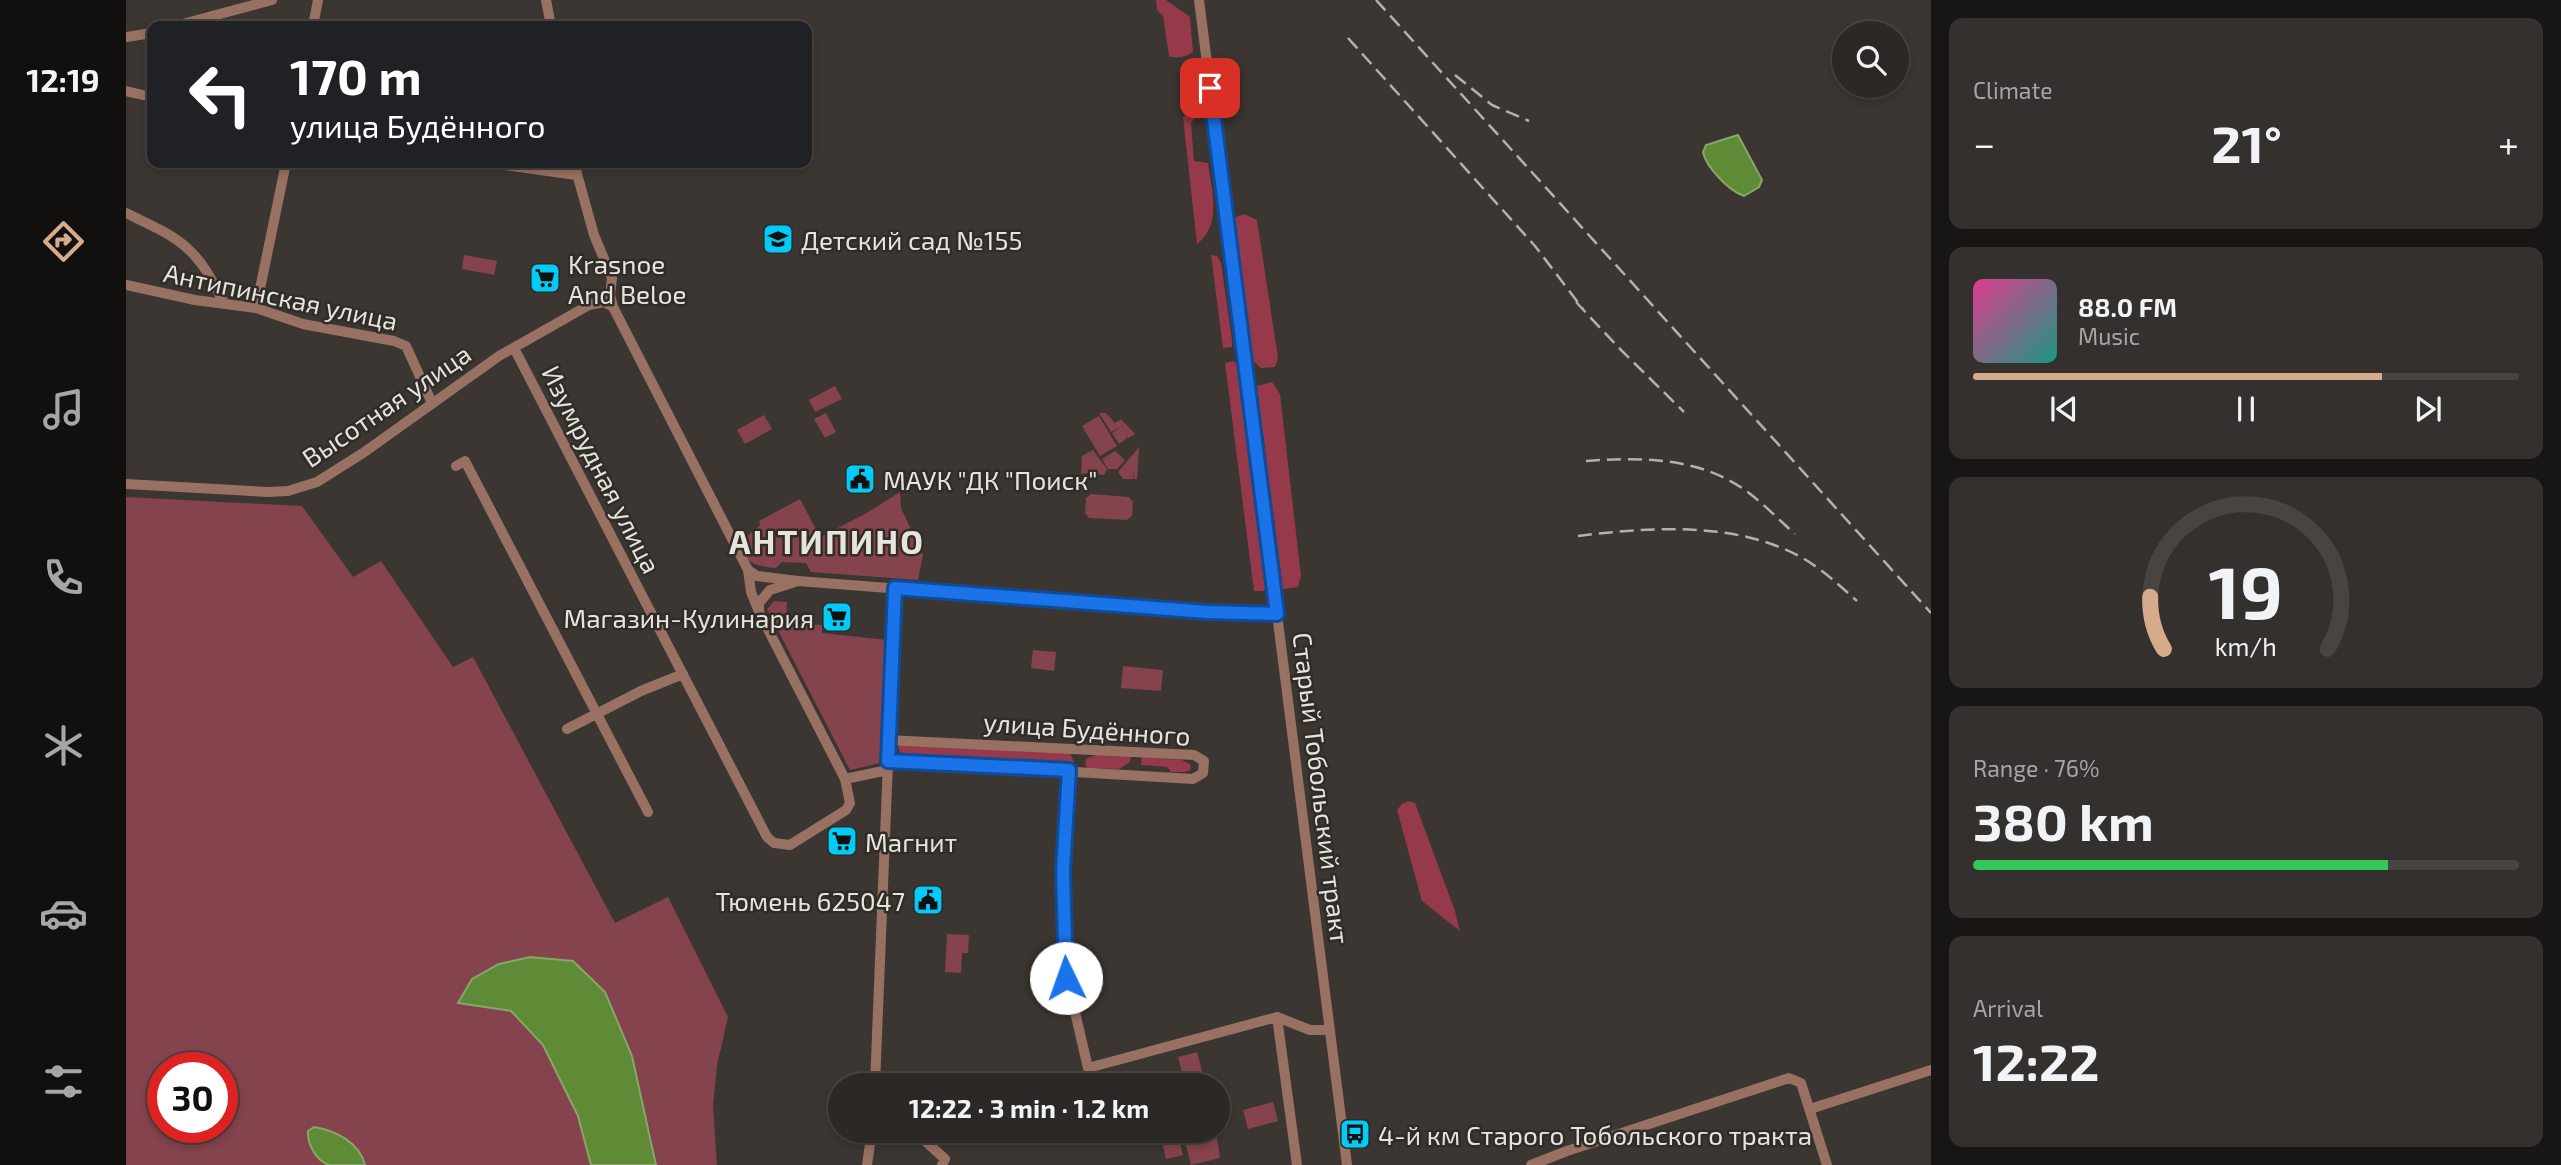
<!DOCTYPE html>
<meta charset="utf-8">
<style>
:root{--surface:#2c2825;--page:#34302d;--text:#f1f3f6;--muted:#a6a6a7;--line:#484442;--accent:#d6ab8b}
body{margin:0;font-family:"Exo 2",sans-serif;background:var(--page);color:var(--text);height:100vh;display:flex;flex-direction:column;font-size:26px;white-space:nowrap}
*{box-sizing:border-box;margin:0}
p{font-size:23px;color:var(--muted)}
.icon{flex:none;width:38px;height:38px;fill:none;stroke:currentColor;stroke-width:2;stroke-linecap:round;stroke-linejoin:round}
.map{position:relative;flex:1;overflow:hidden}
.details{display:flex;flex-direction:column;gap:18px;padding:18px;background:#181614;width:630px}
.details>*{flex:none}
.top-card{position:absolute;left:21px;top:21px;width:665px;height:147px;border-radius:14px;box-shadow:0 4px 10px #0003,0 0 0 2px var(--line);background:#202124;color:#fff;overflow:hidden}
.fabs{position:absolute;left:1706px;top:21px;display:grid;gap:14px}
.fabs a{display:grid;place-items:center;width:77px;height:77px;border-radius:50%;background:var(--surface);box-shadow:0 4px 10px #0003,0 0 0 2px var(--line);font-size:35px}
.speed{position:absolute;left:21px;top:1052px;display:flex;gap:14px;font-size:35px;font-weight:700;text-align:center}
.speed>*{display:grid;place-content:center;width:91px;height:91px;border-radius:50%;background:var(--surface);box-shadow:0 4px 10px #0003,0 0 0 2px var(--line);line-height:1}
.speed .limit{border:10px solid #d22;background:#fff;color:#111}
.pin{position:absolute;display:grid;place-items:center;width:60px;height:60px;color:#fff;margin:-30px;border-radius:14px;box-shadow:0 4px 10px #0006}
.me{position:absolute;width:77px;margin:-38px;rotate:357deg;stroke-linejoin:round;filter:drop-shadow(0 0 5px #0008)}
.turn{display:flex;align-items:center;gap:24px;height:147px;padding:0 28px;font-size:32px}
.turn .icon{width:91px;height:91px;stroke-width:2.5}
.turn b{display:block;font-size:49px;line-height:60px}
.big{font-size:52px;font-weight:700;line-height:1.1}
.details .widget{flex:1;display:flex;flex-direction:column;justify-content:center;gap:10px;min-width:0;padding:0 24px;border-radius:14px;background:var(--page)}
.details .dial{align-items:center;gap:0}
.dial svg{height:182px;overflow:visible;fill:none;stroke:var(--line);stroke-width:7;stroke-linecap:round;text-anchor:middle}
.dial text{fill:var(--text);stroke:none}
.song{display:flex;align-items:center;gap:21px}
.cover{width:84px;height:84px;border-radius:10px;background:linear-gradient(135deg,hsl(330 70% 55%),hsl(170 70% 35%))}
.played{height:7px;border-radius:4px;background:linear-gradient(90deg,var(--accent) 75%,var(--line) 75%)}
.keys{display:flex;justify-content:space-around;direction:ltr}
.heat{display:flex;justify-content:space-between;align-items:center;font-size:38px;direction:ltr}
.charge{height:10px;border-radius:5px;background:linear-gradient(90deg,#34c759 76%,var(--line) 0)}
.trip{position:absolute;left:702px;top:1073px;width:402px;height:70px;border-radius:35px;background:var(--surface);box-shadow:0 4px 10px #0003,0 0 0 2px var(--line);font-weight:700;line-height:70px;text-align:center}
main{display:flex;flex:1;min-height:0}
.dock{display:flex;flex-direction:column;width:126px;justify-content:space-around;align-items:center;background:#12100f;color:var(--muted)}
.dock .icon{width:49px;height:49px}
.dock .on{color:var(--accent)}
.dock b{font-size:32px;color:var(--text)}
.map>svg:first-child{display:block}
.green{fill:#85434d;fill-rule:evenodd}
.forest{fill:#95394b}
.water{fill:#608b36;stroke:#88a669;stroke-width:2}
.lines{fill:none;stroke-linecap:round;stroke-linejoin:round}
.minor{stroke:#997162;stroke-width:10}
.rail{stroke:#b4b0ac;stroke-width:2.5;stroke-dasharray:14 7;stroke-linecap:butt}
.route-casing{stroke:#114b97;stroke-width:18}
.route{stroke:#1a73e8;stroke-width:12}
.labels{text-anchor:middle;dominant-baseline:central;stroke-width:5;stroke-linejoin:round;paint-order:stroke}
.poi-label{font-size:26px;fill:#e7e4e0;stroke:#302c27;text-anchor:start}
.street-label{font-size:26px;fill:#e7e4e0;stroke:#302c27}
.district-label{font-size:33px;font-weight:bold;letter-spacing:2px;fill:#e7e4e0;stroke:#302c27}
</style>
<main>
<nav class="dock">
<b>12:19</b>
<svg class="icon on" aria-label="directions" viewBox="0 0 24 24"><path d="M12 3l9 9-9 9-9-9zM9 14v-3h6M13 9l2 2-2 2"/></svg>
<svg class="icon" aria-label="music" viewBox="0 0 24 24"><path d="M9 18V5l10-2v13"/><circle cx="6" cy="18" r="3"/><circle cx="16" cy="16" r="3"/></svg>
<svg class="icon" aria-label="phone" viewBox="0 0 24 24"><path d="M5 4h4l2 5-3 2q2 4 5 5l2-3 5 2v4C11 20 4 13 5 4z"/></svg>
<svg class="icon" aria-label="climate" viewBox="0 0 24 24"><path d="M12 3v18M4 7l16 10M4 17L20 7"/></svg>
<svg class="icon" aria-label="car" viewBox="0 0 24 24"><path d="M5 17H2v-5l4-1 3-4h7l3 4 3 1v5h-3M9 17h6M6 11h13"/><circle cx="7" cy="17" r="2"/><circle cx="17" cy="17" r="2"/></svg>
<svg class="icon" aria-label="filters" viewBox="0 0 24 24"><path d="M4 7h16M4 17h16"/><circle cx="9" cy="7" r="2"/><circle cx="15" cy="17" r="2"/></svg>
</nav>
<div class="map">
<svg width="1805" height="1165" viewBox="0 0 1805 1165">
<rect width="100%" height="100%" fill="#3b3631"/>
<path class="green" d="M338 255 371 261 368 275 336 269Z
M709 386 716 399 689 412 683 400Z
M700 413 710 432 699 438 688 419Z
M973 413H980L989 423 995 419 1009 434 1002 438 999 433 1001 438 993 444 986 433 995 427 985 432Z
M638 415 646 429 619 444 611 430Z
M973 416 991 446 974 456 956 426Z
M1013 447 1011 479H1008L1007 470V479H997L992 472Z
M967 450 981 469 978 475 962 473 955 474 956 456Z
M989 451 999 460 991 469H982L976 459Z
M774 492 775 508 797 555 792 580 685 572 680 563 656 562 650 568C632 567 610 562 619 538L634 525 633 521 674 499 694 537 739 514Z
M965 494 1003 497 1007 502 1006 516 1001 520 963 518 959 513 960 498Z
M0 497 176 506 227 577 255 561 327 667 347 657 489 923 542 897 602 1017 591 1065 587 1106 591 1165H530L524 1131 404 957 373 964 385 1011 417 1045 452 1116 465 1165H0ZM37 1068H96V1127H37Z
M648 601 661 602 660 622 696 625V633L761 640 754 763 724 770 641 609Z
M907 650 930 652 928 671 905 668Z
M997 666 1037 670 1035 691 995 688Z
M821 934 843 935 842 953H836L835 973 819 972Z
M1071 1052 1079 1083 1059 1085 1052 1057Z
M1147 1102 1152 1121 1122 1129 1117 1110Z
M1051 1131 1057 1155 1040 1159 1034 1134Z
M1056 1131H1090L1094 1158 1065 1165Z"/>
<path class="forest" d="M1030 0H1040L1064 17 1067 52C1061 57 1050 59 1043 56L1037 16 1031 10Z
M1076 94 1075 111 1065 123 1068 161 1082 163C1086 192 1096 224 1071 244L1057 117 1063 114 1071 96Z
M1118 214 1131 220 1152 358 1149 367 1135 368 1128 362 1108 218Z
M1085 255 1091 256 1095 263 1106 340V347L1097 348Z
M1108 361 1112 366 1137 560 1142 584 1138 591H1128L1099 363Z
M1146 382 1154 394 1175 576 1172 587 1157 589 1131 386Z
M776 745 944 753 948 762 942 766 775 756 772 746Z
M972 754 1005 756 1004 762 993 769 962 768 959 765 960 759Z
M1016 757 1056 760 1065 765 1064 770 1059 772H1045L1041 767 1015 765Z
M1283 801 1289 803 1329 911 1334 931 1296 901 1271 810 1276 804Z"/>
<path class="water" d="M1612 135 1636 180 1633 187 1618 196C1603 191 1580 167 1577 152L1580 145Z
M404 957 447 961 479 992 506 1056 530 1165H465L452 1116 417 1045 385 1011 332 1003 346 979 373 964Z
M188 1127C209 1130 234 1143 239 1165 228 1165 213 1165 203 1165 190 1161 181 1143 182 1131Z"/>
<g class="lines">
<path class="minor" d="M420 0 425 26
M1073 0 1221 1165
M49 26 146 0
M187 26 192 0
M0 37 26 33
M0 91 26 97
M364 163 450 175
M0 213C20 223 45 233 62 249 78 263 88 284 98 303
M0 285 69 300 130 308 177 324 268 341 280 346 306 403
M130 308 160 163
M388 348 641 837 648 843 664 845 720 810 724 803 719 779 633 612 625 592 622 570 487 307 484 295 486 278 468 235 448 163
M330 466 339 461 522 812
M0 484 142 492 162 491 191 482 237 453 373 356 463 305 478 302 487 307
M622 570 631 576 672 581 1058 611 1151 614
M633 610V603L644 590 669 582
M441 729 515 691 557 674
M761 740 1068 755 1078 761 1077 773 1067 779 762 761
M943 770 937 871 939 969 962 1068 1151 1017 1184 1030H1203
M719 779 762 770
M1151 1017 1171 1165
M749 1085 769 588
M1684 1109 1805 1070
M787 1130 819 1159 816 1165
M741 1165 746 1130
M1405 1165 1441 1151 1663 1078 1675 1083 1701 1165"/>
<path class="rail" d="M1250 0 1805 613
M1222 38 1409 246 1457 309
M1329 75 1366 105 1403 121
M1450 302 1492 347 1558 412
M1460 461C1513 457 1570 457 1616 488 1635 501 1652 519 1669 534
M1452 536C1525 527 1608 521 1675 557 1696 569 1713 585 1731 601"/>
</g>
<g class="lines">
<g class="route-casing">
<path id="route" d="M940 978 937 871 943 770 762 761 769 588 1081 612 1151 614 1084 88"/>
</g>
<use href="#route" class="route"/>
</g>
<defs>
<g id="school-square" transform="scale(1.575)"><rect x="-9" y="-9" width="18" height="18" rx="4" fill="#00cbf9" stroke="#302c27"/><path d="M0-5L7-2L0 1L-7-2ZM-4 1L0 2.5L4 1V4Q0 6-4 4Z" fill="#111"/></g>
<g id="supermarket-square" transform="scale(1.575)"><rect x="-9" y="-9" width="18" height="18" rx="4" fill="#00cbf9" stroke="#302c27"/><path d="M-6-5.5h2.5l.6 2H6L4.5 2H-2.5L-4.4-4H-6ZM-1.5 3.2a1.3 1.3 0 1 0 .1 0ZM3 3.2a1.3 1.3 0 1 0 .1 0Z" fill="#111"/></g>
<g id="civic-square" transform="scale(1.575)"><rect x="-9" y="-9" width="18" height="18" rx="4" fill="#00cbf9" stroke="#302c27"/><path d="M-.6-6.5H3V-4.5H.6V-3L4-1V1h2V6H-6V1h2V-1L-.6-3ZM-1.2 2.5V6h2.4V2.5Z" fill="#111"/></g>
<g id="bus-square" transform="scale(1.575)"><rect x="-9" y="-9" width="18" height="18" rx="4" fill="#00cbf9" stroke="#302c27"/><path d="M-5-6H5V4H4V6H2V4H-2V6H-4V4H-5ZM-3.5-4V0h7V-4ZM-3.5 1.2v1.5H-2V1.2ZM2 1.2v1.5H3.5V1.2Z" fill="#111"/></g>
</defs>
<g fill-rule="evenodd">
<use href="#school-square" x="652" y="239"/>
<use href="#supermarket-square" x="419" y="278"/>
<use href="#civic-square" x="734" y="479"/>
<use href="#supermarket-square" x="711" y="617"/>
<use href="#supermarket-square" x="716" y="841"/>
<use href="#civic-square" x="802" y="900"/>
<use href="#bus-square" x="1229" y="1134"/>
</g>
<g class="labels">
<g class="poi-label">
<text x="675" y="239">Детский сад №155</text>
<text x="442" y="263">Krasnoe<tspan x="442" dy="30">And Beloe</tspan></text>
<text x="757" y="479">МАУК "ДК "Поиск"</text>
<text x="688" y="617" text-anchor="end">Магазин-Кулинария</text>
<text x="739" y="841">Магнит</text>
<text x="779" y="900" text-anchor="end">Тюмень 625047</text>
<text x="1252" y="1134">4-й км Старого Тобольского тракта</text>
</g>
<g class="street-label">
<text transform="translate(155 296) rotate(12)">Антипинская улица</text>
<text transform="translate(260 405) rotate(-34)">Высотная улица</text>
<text transform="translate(476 469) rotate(63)">Изумрудная улица</text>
<text transform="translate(961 728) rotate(4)">улица Будённого</text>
<text transform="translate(1196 788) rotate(83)">Старый Тобольский тракт</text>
</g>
<g class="district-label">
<text x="701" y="541">АНТИПИНО</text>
</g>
</g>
</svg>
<div class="fabs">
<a><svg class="icon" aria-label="search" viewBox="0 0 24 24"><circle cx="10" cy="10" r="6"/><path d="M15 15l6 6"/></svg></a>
</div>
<div class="speed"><div class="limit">30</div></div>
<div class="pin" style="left:1084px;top:88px;background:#d93025"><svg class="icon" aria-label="arrive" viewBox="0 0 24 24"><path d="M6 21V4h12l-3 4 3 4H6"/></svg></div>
<svg class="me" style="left:940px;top:978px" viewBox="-20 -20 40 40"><circle r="19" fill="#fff"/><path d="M0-13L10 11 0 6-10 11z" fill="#1a73e8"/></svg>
<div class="trip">12:22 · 3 min · 1.2 km</div>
<div class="top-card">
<div class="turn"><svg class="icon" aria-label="left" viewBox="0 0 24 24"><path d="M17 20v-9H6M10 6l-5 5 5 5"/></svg><div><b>170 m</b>улица Будённого</div></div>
</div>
</div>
<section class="details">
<div class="widget"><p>Climate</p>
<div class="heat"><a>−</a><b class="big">21°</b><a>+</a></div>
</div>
<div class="widget">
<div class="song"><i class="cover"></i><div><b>88.0 FM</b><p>Music</p></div></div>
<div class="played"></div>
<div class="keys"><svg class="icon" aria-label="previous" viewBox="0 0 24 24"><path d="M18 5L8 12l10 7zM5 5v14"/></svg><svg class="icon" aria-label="pause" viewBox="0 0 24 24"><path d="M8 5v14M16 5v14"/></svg><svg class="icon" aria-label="next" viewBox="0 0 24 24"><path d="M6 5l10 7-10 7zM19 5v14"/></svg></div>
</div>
<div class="widget dial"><svg viewBox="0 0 100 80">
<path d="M14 69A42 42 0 1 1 86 69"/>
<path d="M14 69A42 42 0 0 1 8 46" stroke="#d6ab8b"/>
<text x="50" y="56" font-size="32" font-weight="700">19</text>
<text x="50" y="72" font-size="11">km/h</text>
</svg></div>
<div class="widget"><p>Range · 76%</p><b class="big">380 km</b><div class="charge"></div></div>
<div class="widget"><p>Arrival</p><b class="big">12:22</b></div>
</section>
</main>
